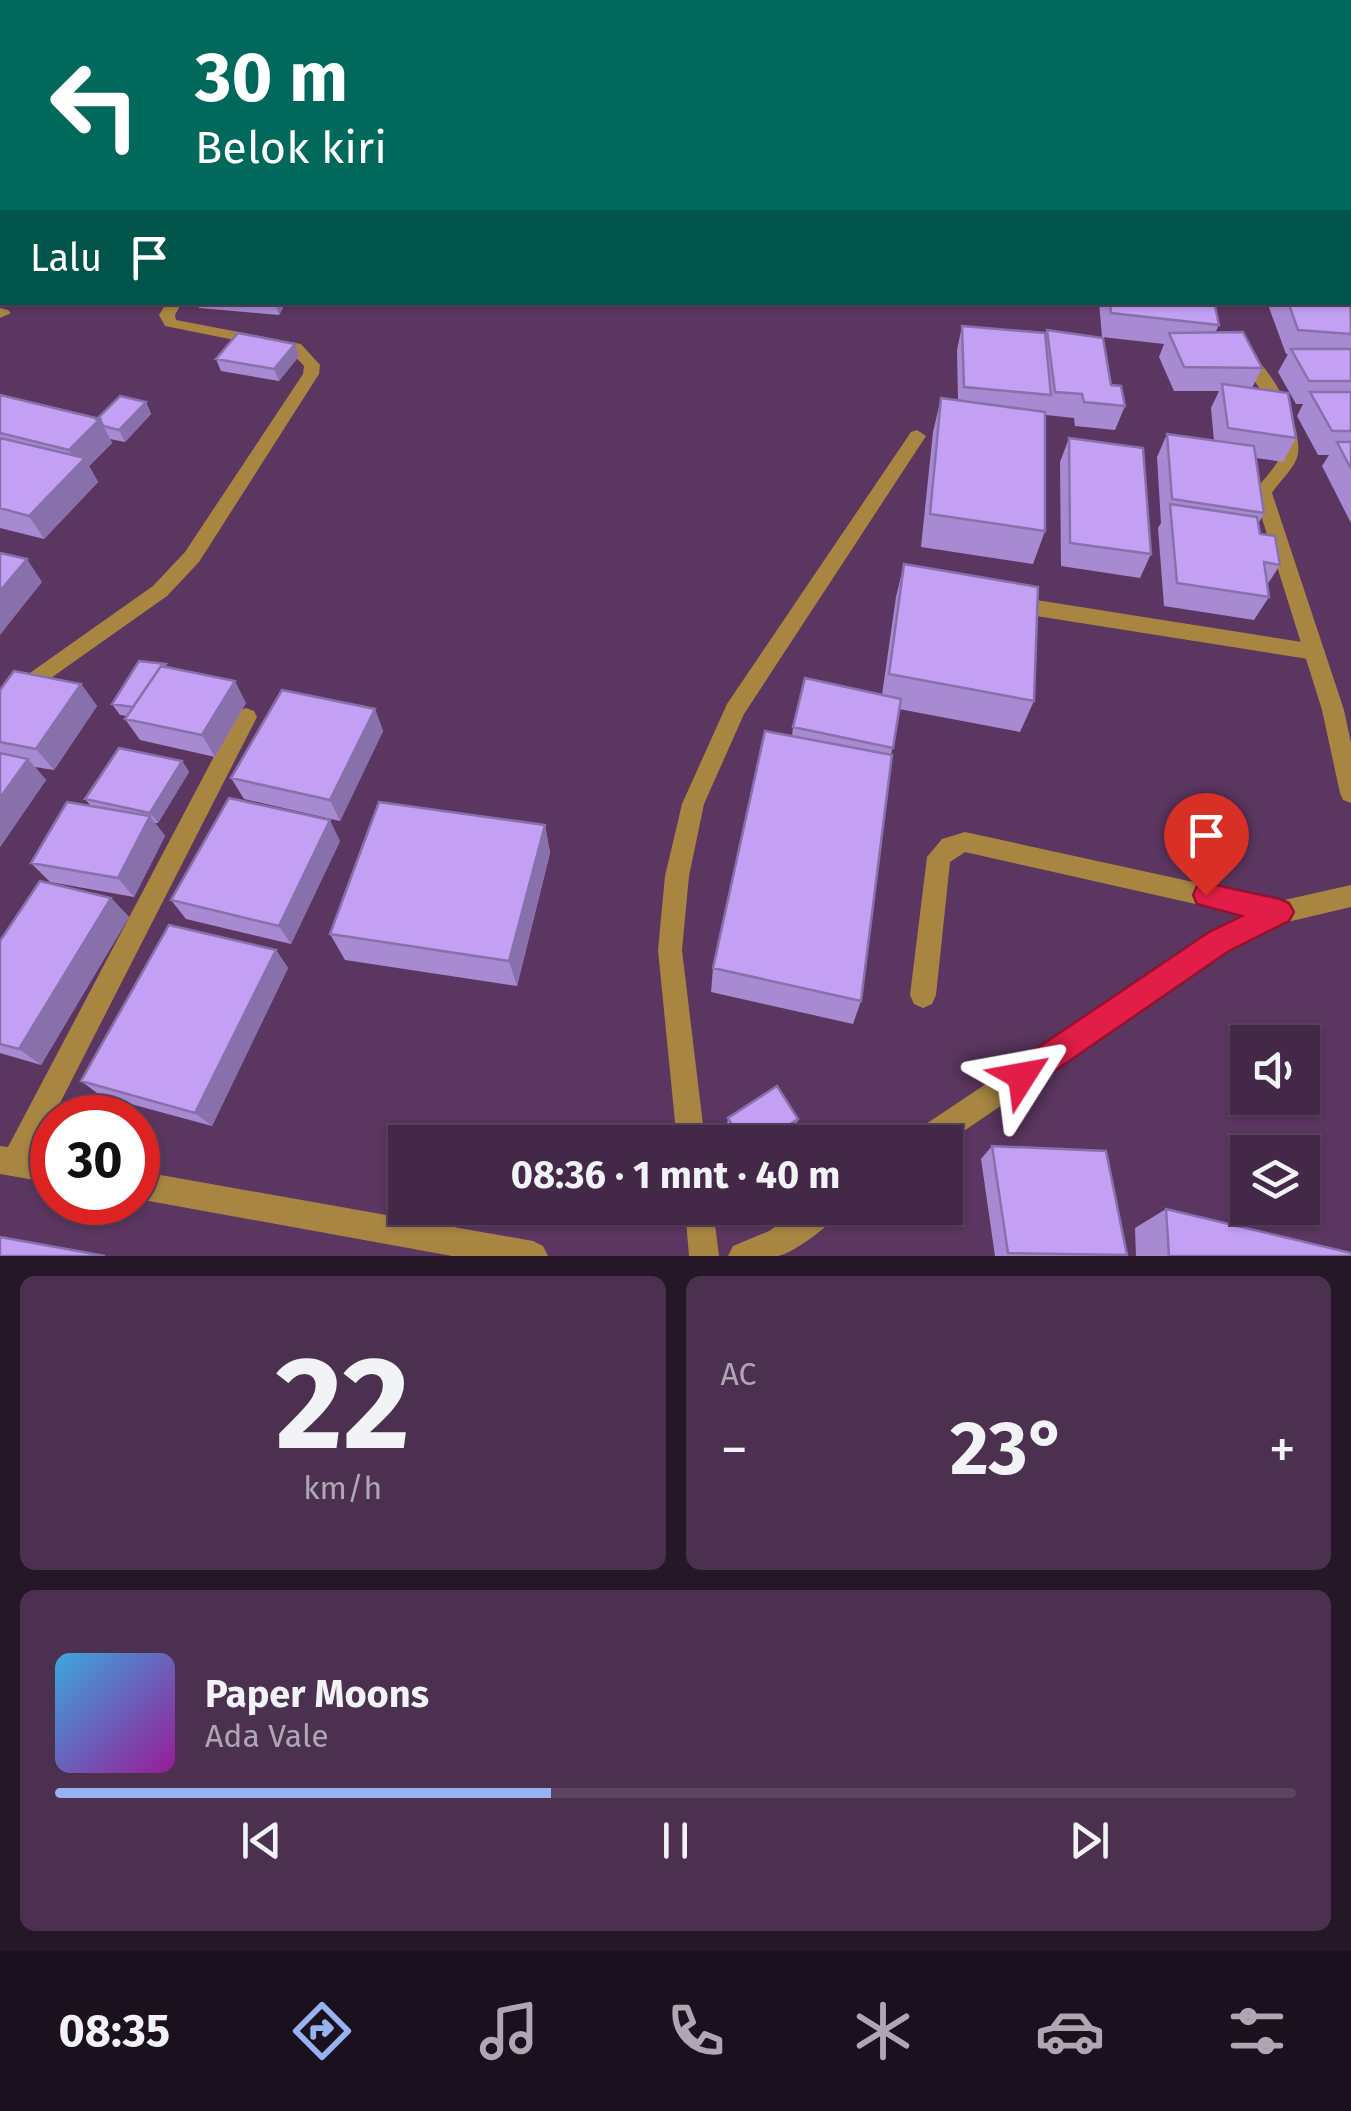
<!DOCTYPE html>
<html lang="id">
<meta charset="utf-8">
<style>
:root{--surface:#442848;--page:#4b304f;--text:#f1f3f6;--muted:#afa6b4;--line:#5c4460;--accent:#95b2f1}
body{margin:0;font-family:"Fira Sans",sans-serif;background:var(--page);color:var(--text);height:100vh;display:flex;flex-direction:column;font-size:38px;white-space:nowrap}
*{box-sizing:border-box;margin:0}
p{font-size:32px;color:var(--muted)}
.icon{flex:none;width:55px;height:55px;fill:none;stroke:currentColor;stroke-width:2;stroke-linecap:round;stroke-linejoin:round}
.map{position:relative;height:1256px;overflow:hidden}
.details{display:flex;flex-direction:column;gap:20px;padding:20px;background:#251628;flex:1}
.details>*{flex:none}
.guide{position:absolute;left:0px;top:0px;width:1352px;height:305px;box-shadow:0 2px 8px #0004,0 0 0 2px var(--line);background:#00695c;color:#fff;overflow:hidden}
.buttons{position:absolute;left:1230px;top:1025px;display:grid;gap:20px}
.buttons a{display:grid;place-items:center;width:90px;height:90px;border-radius:0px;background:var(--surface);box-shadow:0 2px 8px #0004,0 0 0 2px var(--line);font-size:50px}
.speed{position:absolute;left:30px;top:1095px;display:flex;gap:20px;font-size:50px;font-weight:700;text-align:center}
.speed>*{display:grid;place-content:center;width:130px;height:130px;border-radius:50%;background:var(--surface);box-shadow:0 2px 8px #0004,0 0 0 2px var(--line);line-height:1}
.speed .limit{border:15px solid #d22;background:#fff;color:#111}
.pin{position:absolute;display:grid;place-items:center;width:85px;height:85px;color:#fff;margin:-102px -42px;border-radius:50% 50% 50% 0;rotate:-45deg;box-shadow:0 0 10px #0007}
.pin .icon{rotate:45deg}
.me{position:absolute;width:110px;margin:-55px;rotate:56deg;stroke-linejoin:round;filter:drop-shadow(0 0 8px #0008)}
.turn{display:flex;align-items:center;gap:35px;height:210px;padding:0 30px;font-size:45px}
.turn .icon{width:130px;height:130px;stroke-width:2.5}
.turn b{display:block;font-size:70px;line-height:85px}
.then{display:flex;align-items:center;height:95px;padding:0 30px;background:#0003;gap:20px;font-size:38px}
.big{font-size:75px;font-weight:700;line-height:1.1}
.details .tile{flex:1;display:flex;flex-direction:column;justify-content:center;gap:15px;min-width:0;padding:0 35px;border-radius:15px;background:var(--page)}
.details .dial{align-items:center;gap:0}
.dial b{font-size:130px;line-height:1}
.song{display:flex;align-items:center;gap:30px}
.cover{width:120px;height:120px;border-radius:15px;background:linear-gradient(135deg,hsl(200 70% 55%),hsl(300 70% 35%))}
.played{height:10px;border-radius:5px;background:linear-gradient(90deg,var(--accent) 40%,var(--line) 40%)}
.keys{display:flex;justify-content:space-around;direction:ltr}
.heat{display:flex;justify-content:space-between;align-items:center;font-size:55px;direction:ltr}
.details .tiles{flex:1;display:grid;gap:20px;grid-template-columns:1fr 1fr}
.tile:last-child{grid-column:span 2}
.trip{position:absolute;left:388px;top:1125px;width:575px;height:100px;border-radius:0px;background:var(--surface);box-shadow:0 2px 8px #0004,0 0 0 2px var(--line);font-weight:700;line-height:100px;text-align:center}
.menu{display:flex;height:160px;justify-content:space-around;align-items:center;background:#1b101d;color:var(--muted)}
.menu .icon{width:70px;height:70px}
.menu .on{color:var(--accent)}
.menu b{font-size:45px;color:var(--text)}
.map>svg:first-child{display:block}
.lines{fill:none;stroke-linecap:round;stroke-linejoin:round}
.lane{fill:#a88642;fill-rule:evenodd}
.street{fill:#a88642;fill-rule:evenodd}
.wall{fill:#a88ad2}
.shaded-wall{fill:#8870ab}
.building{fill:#c3a0f4;stroke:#8870ab;stroke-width:2.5}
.route{fill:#e11d48;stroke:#92132f;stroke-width:2.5}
</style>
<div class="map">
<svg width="1351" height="1256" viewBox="0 0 1351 1256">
<rect width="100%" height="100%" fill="#5b3660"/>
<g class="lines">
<path class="lane" d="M0 308 8 310 11 313 0 318Z
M1030 599 1315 644 1322 646 1325 652 1322 658 1315 660 1030 615 1020 607Z
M965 832 1280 901 1289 904 1292 912 1289 920 1280 923 965 852 950 862 936 995 932 1004 923 1008 914 1004 910 995 927 857 942 839Z"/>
<path class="street" d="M1044 0H1064L1065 2H1046Z
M1224 0H1234V2H1224Z
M2 125V133L0 134V126Z
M0 177 2 178V186H0Z
M167 302H182L175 315 176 320 301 344 320 365 319 374 199 562 167 596 0 714V694L153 586 185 552 303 374 304 366 290 351 165 326 159 315Z
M1243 350C1269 361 1302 424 1298 453 1296 468 1280 480 1272 493L1344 710 1351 743V803L1343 800 1340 793 1322 710 1254 493C1261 481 1271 473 1278 461 1295 430 1253 378 1235 355Z
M917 430 926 436 744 714 704 804 689 876 682 950 705 1142H677L658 950 665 876 682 804 727 704 911 432Z
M246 708 254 711 257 717 35 1152 52 1155V1183L0 1174V1146L8 1147 238 711Z
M1351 885V907L1283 923 1228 950 945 1144 910 1142 914 1132 1210 934 1280 901Z
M138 1171 533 1241 543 1246 548 1256H452L138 1199Z
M685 1208H713L719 1256H689Z
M803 1208H842C836 1222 794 1253 778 1256 763 1256 744 1256 728 1256L733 1246 769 1231Z"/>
</g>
<path class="wall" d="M16 0H99L96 2H17Z
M639 0H660L659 2Z
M667 0H700L699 2H667Z
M711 0H801L800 2H711Z
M894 0H927L925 2H893Z
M947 0H1044V2H946Z
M1343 0H1351V77L1350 2H1343Z
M2 34V68L0 67 2 71V111L0 110V35Z
M1350 256H1351V523L1322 466 1329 455H1318L1297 416 1303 404H1296L1278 372 1288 354H1286L1267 302H1350Z
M197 302H286L279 315 199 308Z
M1099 302H1214L1219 325 1215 333 1262 368 1252 388 1296 438 1283 462 1256 458 1264 513 1258 524 1260 534 1280 565 1267 585 1269 597 1254 620 1164 606 1158 528 1161 523 1157 457 1167 434 1214 441 1211 408 1219 391H1174L1159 357 1164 344 1102 337Z
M962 326 1045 336 1047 330 1111 385 1125 406 1115 430 1075 426 1074 418 1046 415V411L1045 531 1033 564 921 547 933 432 941 398 958 400 957 350Z
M299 356 279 381 221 371 216 359Z
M0 395 97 419 146 402 151 414 125 442 110 439 112 443 89 466 98 482 44 539 0 528Z
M1069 438 1151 554 1140 578 1061 566 1060 462Z
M904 564 1034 701 1020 732 899 709 891 755 861 1001 853 1024 711 992 713 968 792 736 793 727 882 695 896 597Z
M168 668 246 703 215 757 140 740 125 719 127 716 120 715 112 704Z
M81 684 97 706 54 770 35 767 46 780 0 847V690Z
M375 709 383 731 340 821 244 799 231 778Z
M182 761 189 772 158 823H155L165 836 134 897 50 882 31 863 91 806 85 799Z
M545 825 550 853 517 986 345 960 330 934Z
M340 841 291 944 186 919 171 900Z
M111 898 129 917 41 1065 0 1053V941Z
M276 950 288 968 212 1126 101 1096 81 1081Z
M728 1118 798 1119 796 1126 770 1142H737L727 1125Z
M992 1146 1126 1256H995L981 1159Z
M1166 1209 1351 1256H1136L1135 1228Z"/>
<path class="shaded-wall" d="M0 0H7L8 2H2V22L0 23Z
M82 0H99L96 2H83Z
M275 302H286L279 315Z
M295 344 299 356 279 381 274 369Z
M146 402 151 414 125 442 119 430Z
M100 419 112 443 89 466 98 482 44 539 29 516 78 465 69 450Z
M27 559 42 582 0 635V591Z
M235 681 246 703 215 757 202 735Z
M81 684 97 706 54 770 36 749Z
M375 709 383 731 340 821 330 800Z
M28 759 46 780 0 847V798Z
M182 761 189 772 158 823 150 813Z
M150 816 165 836 134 897 118 878Z
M330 820 340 841 291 944 279 926Z
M545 825 550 853 517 986 509 961Z
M111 898 129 917 41 1065 19 1049Z
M276 950 288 968 212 1126 195 1113Z
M798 1119 796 1126 770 1142H762Z"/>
<path class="building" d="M108 0H130L140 2H103Z
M719 0H800V2Z
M809 0H869L870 2H810Z
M1005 0H1038L1037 2H1014Z
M1110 0H1181L1192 2H1109Z
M1268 0H1291L1290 2Z
M1296 0H1338V2H1309Z
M2 34V51L0 50V35Z
M2 71V100L0 101V72Z
M1350 283 1351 334 1298 330 1288 302H1350Z
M1110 302H1214L1219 325 1111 313Z
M962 326 1045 333 1051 395 964 387Z
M1047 330 1103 338 1111 385 1121 386 1125 406 1084 402 1082 394 1055 392Z
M1243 332 1262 368 1184 367 1169 333Z
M238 333 295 344 274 369 216 359Z
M1291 349H1351V381H1309Z
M1222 384 1288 393 1296 438 1228 428Z
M1310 392H1351V431H1332Z
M0 395 100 419 69 450 0 433Z
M120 396 146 402 119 430 103 426 100 419H97Z
M941 398 1045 412V531L930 514Z
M1167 434 1254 446 1264 513 1172 499Z
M0 438 85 458 29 516 0 508Z
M1069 438 1143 448 1151 554 1070 543Z
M1337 442H1351V469Z
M1170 504 1257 517 1260 534 1275 536 1280 565 1264 562 1269 597 1177 583Z
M0 553 27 559 0 591Z
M904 564 1038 587 1034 701 889 674Z
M139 661 166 664 164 667 161 666 133 707 112 704Z
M161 666 235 681 202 735 125 719Z
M14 671 81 684 36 749 0 742V690Z
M805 678 901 699 893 748 793 727Z
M282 690 375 709 330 800 231 778Z
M765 731 892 755 861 1001 713 968Z
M119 748 182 761 150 813 85 799Z
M0 753 28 759 0 798Z
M229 798 330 820 279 926 171 900Z
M67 802 150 816 118 878 31 863Z
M379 802 545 825 509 961 330 934Z
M40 881 111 898 19 1049 0 1044V941Z
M169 925 276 950 195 1113 81 1081Z
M777 1086 798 1119 762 1142H742L728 1118Z
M992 1146 1106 1151 1127 1255 1008 1253Z
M1166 1209 1351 1253V1256H1169Z
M0 1237 105 1256H0Z"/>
<path class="route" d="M1206 883 1280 899 1289 903 1294 912 1289 921 1229 951 1033 1086 1022 1091 1012 1086 1007 1076 1012 1065 1209 932 1242 916 1197 904 1193 895 1197 886Z"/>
</svg>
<div class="buttons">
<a><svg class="icon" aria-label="sound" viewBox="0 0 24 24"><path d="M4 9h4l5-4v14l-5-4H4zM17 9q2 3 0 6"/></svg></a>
<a><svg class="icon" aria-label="layers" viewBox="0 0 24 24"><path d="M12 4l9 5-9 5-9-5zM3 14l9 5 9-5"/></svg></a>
</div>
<div class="speed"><div class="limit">30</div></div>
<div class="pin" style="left:1206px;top:895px;background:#d93025"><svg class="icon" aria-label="arrive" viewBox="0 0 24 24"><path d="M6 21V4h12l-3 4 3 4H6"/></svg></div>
<svg class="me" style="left:1022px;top:1076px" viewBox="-20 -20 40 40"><path d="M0-17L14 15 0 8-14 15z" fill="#e11d48" stroke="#fff" stroke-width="4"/></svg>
<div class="trip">08:36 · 1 mnt · 40 m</div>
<div class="guide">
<div class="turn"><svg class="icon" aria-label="left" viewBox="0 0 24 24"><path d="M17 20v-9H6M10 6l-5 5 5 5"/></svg><div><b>30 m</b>Belok kiri</div></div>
<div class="then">Lalu<svg class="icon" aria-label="arrive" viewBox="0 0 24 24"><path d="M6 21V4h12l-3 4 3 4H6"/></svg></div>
</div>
</div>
<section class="details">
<div class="tiles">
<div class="tile dial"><b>22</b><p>km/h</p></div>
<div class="tile"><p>AC</p>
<div class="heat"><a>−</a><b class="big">23°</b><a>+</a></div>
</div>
<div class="tile">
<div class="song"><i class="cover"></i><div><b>Paper Moons</b><p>Ada Vale</p></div></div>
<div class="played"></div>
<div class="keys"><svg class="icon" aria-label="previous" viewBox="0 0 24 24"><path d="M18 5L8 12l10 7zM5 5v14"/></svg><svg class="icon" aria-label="pause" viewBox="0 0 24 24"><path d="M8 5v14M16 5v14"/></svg><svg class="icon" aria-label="next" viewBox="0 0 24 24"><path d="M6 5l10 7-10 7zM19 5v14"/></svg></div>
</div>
</div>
</section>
<nav class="menu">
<b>08:35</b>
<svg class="icon on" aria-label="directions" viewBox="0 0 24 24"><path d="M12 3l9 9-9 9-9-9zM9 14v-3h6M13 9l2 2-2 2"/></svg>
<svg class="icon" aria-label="music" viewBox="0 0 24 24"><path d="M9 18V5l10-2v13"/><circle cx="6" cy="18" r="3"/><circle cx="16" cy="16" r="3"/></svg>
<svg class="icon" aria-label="phone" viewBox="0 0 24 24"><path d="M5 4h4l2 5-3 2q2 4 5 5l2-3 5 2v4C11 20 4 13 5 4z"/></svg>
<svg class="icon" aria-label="climate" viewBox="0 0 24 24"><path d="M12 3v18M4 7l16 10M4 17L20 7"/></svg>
<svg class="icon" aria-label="car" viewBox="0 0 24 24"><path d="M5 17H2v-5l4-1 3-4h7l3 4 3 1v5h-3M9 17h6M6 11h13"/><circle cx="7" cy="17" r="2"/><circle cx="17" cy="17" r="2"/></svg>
<svg class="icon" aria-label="filters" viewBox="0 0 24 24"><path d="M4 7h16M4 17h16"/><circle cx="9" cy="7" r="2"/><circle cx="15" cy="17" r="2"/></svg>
</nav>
